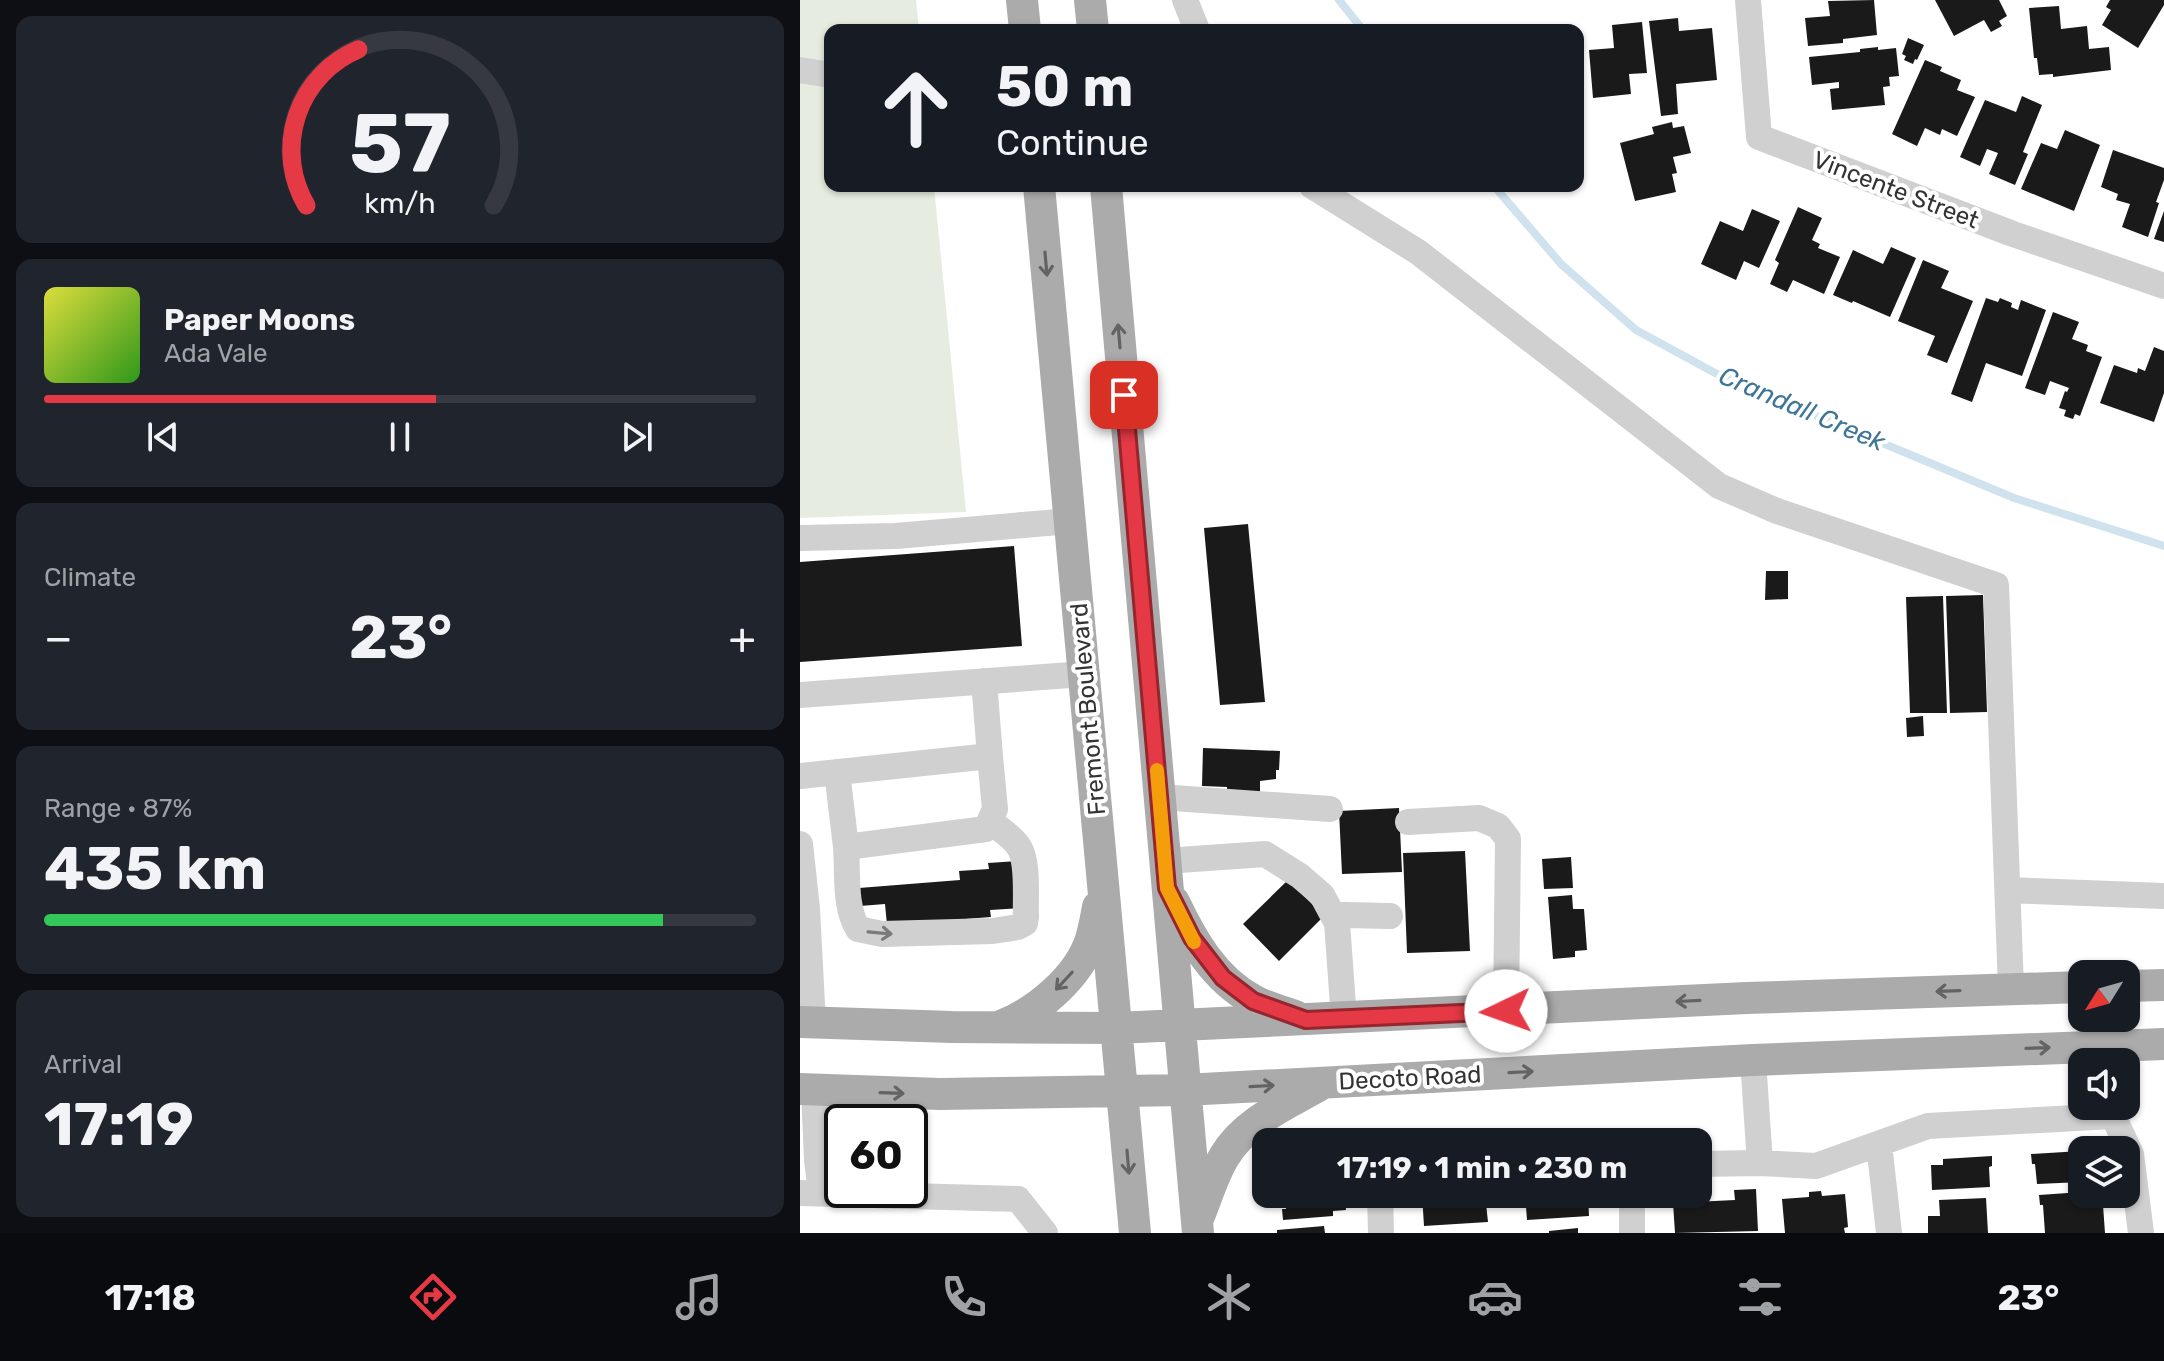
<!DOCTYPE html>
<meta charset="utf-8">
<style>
:root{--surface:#171b24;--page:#20242c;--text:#f1f3f6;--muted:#9ea1a6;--line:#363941;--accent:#e63946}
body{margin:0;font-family:Rubik,sans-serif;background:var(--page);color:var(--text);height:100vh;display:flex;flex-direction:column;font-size:30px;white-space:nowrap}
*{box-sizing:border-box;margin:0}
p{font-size:26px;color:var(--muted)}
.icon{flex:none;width:44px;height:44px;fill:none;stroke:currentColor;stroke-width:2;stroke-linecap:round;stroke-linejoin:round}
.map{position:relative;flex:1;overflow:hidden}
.panel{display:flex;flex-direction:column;gap:16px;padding:16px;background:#0d0f14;width:800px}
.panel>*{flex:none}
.banner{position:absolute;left:24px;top:24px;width:760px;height:168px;border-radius:16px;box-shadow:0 2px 6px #0004;background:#171b24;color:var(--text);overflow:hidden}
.needle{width:52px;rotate:233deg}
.tools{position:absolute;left:1268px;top:960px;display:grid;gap:16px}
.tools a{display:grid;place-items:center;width:72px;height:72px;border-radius:16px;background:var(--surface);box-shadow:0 2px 6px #0004;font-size:40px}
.speed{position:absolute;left:24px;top:1104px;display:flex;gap:16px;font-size:40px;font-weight:700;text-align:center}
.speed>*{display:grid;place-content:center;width:104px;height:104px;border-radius:50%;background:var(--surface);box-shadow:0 2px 6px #0004;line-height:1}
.speed .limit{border:4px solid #111;border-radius:12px;background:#fff;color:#111}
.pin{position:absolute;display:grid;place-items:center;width:68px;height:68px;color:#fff;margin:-34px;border-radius:16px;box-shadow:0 4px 12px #0006}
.me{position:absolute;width:88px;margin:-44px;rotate:267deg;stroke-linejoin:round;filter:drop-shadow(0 0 6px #0008)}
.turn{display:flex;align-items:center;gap:28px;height:168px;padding:0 40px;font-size:36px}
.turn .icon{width:104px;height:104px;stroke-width:2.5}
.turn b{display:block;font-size:56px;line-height:68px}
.big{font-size:60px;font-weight:700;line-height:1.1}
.panel .widget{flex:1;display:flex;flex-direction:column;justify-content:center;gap:12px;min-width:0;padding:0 28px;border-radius:16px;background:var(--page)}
.panel .dial{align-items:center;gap:0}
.dial svg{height:208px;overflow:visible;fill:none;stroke:var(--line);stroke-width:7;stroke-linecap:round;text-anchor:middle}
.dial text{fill:var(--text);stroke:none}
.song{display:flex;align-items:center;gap:24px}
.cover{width:96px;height:96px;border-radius:12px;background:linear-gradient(135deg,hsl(60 70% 55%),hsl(110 70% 35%))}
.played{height:8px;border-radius:4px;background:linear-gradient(90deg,var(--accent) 55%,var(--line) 55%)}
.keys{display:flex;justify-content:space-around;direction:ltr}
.heat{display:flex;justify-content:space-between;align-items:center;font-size:44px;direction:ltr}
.charge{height:12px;border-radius:6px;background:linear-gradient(90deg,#34c759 87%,var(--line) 0)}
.trip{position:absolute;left:452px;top:1128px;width:460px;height:80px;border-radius:16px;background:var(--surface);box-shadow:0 2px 6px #0004;font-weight:700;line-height:80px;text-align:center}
.menu{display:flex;height:128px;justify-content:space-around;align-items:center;background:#090b0e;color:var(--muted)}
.menu .icon{width:56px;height:56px}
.menu .current{color:var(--accent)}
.menu b{font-size:36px;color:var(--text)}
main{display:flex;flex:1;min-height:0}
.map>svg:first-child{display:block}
.green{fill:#e6ecdf}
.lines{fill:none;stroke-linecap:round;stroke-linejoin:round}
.stream{stroke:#cfe2ee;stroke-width:8}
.building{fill:#1a1a1a}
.minor{stroke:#d0d0d0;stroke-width:26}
.major{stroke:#ababab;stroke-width:32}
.oneway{stroke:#636363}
.oneway2{stroke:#7a7a7a}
.route-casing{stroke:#96252e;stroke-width:20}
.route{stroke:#e63946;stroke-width:14}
.slow{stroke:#f59e0b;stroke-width:14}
.labels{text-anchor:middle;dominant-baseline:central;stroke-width:8;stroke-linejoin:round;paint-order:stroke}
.street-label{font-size:24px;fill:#333;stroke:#fff}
.water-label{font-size:26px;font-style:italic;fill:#3f7597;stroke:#fff}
</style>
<main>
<section class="panel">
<div class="widget dial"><svg viewBox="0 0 100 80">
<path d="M14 69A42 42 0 1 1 86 69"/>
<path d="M14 69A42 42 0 0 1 34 9" stroke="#e63946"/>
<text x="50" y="56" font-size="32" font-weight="700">57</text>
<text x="50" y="72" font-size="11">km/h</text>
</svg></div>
<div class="widget">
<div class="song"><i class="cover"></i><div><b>Paper Moons</b><p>Ada Vale</p></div></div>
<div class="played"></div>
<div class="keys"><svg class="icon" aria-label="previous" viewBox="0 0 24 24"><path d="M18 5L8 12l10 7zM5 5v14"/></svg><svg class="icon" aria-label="pause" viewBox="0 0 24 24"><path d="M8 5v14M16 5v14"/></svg><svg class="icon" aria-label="next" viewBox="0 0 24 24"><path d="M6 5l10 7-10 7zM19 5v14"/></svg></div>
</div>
<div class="widget"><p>Climate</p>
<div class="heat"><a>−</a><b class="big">23°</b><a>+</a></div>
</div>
<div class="widget"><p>Range · 87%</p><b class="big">435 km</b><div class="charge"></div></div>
<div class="widget"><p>Arrival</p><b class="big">17:19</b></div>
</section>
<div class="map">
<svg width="1364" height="1233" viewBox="0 0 1364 1233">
<rect width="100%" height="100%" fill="#fff"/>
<path class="green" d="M0 0H116L119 30H30V186H134L166 512 0 518Z"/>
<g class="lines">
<path class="stream" d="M539 0 563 30
M694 186 761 264 836 330 917 374 1214 498 1364 546"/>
</g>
<path class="building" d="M1074 0 1077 35 1043 39V43L1008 46 1005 18 1030 16 1028 1Z
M1135 0H1199L1207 16 1199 21 1202 26 1191 32 1184 20 1154 36Z
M1310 0H1364V5L1338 48 1302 25 1311 10 1306 7Z
M1259 6 1261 29 1287 26 1289 49 1309 47 1311 70 1253 77V74L1239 75 1237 58H1234L1229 8Z
M878 18 879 31 912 28 917 80 876 84 878 114 861 116 849 21Z
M842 22 847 73 829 74 831 94 793 98 789 50 814 48 812 25Z
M1108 38 1124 45 1117 60 1115 59 1113 64 1104 60 1106 56 1102 54Z
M1078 47V50L1096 48 1099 76 1089 77 1090 86 1083 87 1085 105 1032 110 1030 89 1039 88V82L1012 85 1009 57 1060 52V49Z
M1125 60 1142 67 1140 71 1161 80 1157 90 1175 97 1157 136 1142 129 1140 135 1125 128 1117 146 1092 134Z
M1222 96 1242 105 1223 152 1228 154 1215 185 1189 174 1198 153 1187 149 1180 166 1160 157 1185 100 1216 112Z
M872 122 873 128 884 126 891 153 873 157 877 173 872 174 876 192 835 201 820 143 854 134 852 127Z
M1265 130 1300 145 1274 211 1221 189 1241 143 1257 149Z
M1313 150 1364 168V180L1356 202 1359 203 1348 237 1322 227 1330 204 1316 200 1318 194 1301 187Z
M998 207 1022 218 1012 240 1020 244 1018 248 1040 257 1024 294 993 280 987 292 970 284 979 263 975 260Z
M952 209 980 221 959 268 944 261 936 280 901 264 920 221 943 231Z
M1364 211V242L1354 239Z
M1091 247 1116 258 1090 317 1053 301 1052 303 1033 295 1053 250 1083 264Z
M1123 260 1149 271 1141 288 1173 301 1147 363 1127 355 1135 336 1098 321Z
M1186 298 1198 302 1200 298 1212 303 1211 307 1218 310 1221 300 1246 310 1222 376 1186 363 1172 402 1151 394Z
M1253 312 1279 322 1272 339 1288 345 1286 351 1302 357 1280 416 1275 414 1273 419 1264 416 1266 410 1259 408 1265 391 1267 392 1269 388 1250 381 1245 395 1225 388Z
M1354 347 1364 351V393L1354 422 1300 403 1314 365 1337 373 1338 368 1345 371Z
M448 524 465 702 420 705 404 528Z
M214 546 222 646 0 662V562Z
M966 571H988V599L965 600Z
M1183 595 1187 712 1150 713 1146 596Z
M1143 596 1147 713H1110L1106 597Z
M1123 716 1124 736 1107 737 1106 718Z
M403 748 480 751 479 770H476V779L460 781V794L427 793V787L402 786Z
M599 808 602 872 542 874 539 811Z
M665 851 670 951 607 953 603 853Z
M771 857 773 888 744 889 742 859Z
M218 861 222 908 190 910 191 917 87 925 85 904 60 906 59 888 160 880 159 871 189 869 188 863Z
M488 880 524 916 479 961 443 924Z
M772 895 773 909H784L787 950 775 951V957L753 959 748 897Z
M1281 1151 1282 1182 1237 1184 1235 1164H1232L1231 1154Z
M1192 1156V1166L1189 1167 1190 1187 1132 1190 1131 1165H1143V1159Z
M956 1189 958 1231 875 1233 873 1203 935 1200 934 1190Z
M1021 1191 1022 1196 1045 1194 1048 1227 1044 1228 1045 1233H985L982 1199 1009 1197V1192Z
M1282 1192V1194H1289L1290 1206 1303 1205 1305 1233H1245L1243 1205H1240L1239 1195Z
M485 1194H545L546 1210 533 1211V1216L483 1220 482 1209H486Z
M622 1194H685L688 1222 624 1226Z
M725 1194H788L789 1216 727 1220Z
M1186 1198 1188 1233H1128V1216H1140L1139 1200Z
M524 1226 525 1233H477V1230Z
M778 1228V1233H749V1231Z"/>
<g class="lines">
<path class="minor" d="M385 0 397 30
M948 0 959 137 1213 234 1364 286
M0 70 30 75
M512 186 618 252 919 486 977 511 1196 585 1211 989
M0 538 96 536 270 521
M0 695 284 674
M37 772 46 847 186 829 195 809 190 756
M0 776 190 756 184 681
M359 797 530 809
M608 822 679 818 698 826 708 839 706 1011
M0 844 7 909
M46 847C48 872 44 907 58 929L82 934 193 931 218 927 225 923 226 917C225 899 229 862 219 847 212 836 199 829 190 821
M365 861 465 854 500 876 522 895 537 923
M1208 890 1364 896
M0 910 7 909 13 1023
M544 1019 537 923 544 915 590 916
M953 1060 960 1163
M14 1090 17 1160 21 1193
M752 1142H787
M1079 1144 1089 1233
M898 1164 960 1163 1016 1166 1128 1126 1313 1116 1331 1154 1341 1233
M0 1193 218 1199 245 1233
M580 1194 581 1233
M832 1194V1233"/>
<path class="major" d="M222 0 225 30
M290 0 293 30
M239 186 335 1233
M306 186 398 1233
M374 902C392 940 414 979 453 1000 465 1007 481 1011 495 1016
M1326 986 1364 985
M0 1022 152 1027 317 1028 947 998 1282 987
M201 1026C237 1012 279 977 291 939 294 929 296 918 298 907
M0 1089 140 1094 384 1090 953 1060 1364 1044
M399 1216C407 1197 413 1175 424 1157 444 1122 487 1104 520 1085"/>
</g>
<defs><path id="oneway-shaft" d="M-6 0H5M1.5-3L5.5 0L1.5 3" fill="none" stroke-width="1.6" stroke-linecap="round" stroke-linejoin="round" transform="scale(2)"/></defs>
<g class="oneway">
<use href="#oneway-shaft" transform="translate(246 264) rotate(85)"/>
<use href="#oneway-shaft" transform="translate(319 336) rotate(-95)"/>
<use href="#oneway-shaft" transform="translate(264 981) rotate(133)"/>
<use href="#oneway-shaft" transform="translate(1148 991) rotate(178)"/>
<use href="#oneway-shaft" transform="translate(888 1001) rotate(177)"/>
<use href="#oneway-shaft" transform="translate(1238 1048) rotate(-2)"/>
<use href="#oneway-shaft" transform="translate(721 1072) rotate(-3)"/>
<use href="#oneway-shaft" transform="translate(462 1086) rotate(-3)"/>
<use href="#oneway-shaft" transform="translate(92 1093) rotate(2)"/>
<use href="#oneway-shaft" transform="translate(328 1162) rotate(85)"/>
</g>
<use class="oneway2" href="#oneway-shaft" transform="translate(80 933) rotate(5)"/>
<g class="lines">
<g class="route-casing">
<path id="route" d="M324 395 367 888 392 938 423 978 453 1001 506 1020 706 1011"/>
</g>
<use href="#route" class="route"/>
<path class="slow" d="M357 770 367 888 394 942"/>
</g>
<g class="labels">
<g class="street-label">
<text transform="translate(1096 190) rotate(21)">Vincente Street</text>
<text transform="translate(288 709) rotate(-95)">Fremont Boulevard</text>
<text transform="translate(610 1078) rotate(-3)">Decoto Road</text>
</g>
<g class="water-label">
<text transform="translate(1002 409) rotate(23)">Crandall Creek</text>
</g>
</g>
</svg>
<div class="tools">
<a><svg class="needle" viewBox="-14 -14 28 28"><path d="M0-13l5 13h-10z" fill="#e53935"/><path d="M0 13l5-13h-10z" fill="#9ea1a6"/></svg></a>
<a><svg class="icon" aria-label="sound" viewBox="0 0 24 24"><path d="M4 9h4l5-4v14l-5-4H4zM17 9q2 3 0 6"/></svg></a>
<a><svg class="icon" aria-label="layers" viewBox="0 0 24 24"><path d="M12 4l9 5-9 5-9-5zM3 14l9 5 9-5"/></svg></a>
</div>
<div class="speed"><div class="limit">60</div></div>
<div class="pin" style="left:324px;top:395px;background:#d93025"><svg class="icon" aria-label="arrive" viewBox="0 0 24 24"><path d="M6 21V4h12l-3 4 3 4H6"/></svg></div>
<svg class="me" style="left:706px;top:1011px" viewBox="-20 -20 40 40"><circle r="19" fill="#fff"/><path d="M0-13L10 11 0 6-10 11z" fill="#e63946"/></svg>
<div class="trip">17:19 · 1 min · 230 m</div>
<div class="banner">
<div class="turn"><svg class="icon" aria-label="ahead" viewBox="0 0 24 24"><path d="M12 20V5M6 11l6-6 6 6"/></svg><div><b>50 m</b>Continue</div></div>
</div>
</div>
</main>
<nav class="menu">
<b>17:18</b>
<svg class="icon current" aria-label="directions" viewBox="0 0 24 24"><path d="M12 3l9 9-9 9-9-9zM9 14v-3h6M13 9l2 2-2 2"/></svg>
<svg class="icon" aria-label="music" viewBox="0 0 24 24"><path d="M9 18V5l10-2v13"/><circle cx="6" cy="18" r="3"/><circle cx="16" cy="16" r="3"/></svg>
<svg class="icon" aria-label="phone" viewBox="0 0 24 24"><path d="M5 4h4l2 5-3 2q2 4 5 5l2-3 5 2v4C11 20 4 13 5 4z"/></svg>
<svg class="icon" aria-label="climate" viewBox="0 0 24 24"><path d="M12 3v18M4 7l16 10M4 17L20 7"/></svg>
<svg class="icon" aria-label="car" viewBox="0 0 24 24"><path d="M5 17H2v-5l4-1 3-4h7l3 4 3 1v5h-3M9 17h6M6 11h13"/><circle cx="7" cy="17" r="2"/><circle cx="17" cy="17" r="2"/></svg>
<svg class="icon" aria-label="filters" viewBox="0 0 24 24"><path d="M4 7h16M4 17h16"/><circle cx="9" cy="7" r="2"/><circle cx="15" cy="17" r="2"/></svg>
<b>23°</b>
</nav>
